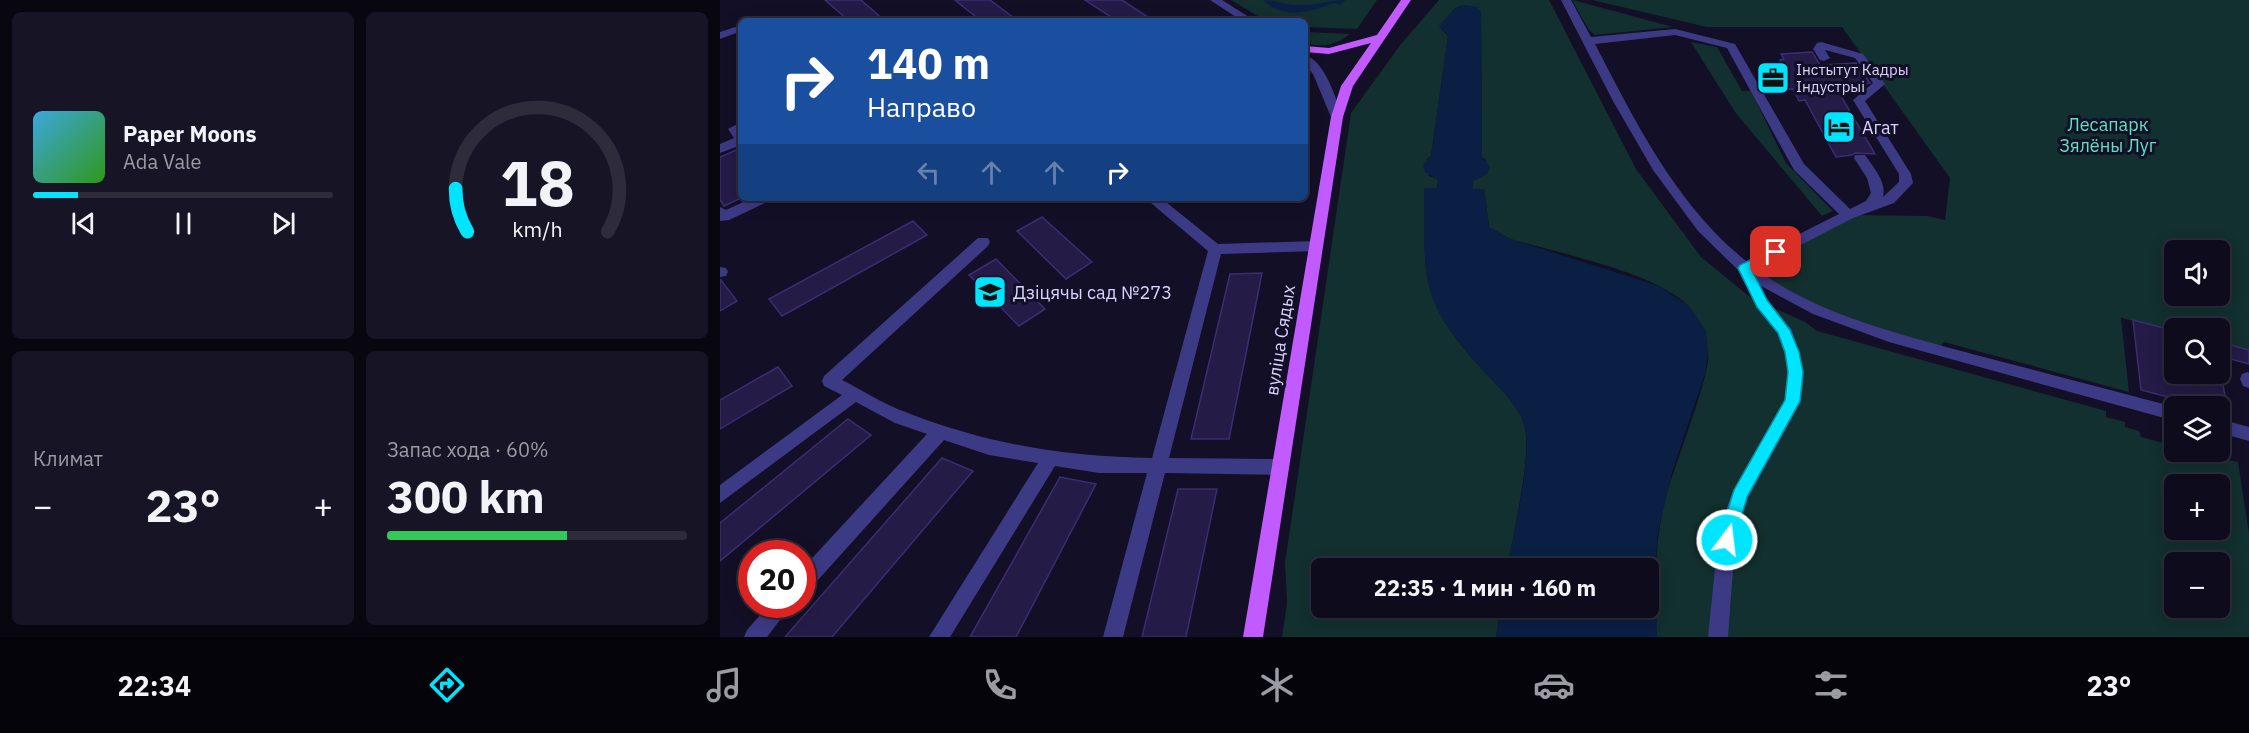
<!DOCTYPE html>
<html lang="ru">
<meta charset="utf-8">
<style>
:root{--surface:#0e0b1c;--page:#171425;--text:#f1f3f6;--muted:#9b9ba3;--line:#2e2b3b;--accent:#00e5ff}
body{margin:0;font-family:"IBM Plex Sans",sans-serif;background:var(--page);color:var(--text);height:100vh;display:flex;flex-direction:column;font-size:22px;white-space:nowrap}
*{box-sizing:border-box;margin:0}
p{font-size:20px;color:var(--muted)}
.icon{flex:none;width:33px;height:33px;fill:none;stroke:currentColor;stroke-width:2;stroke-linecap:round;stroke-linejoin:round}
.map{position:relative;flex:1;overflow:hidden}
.drawer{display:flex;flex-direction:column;gap:12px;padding:12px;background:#08060f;width:720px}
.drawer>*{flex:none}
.top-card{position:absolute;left:18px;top:18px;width:570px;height:183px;border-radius:9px;box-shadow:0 3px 15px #0003,0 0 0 2px var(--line);background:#1a4fa0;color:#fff;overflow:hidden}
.fabs{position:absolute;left:1444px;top:240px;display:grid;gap:12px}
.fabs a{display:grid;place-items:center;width:66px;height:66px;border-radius:9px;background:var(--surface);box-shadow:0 3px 15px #0003,0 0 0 2px var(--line);font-size:30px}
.speed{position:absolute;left:18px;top:540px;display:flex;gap:12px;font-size:30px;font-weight:700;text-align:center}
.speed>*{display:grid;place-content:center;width:78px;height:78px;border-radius:50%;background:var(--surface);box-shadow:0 3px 15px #0003,0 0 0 2px var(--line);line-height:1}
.speed .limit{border:9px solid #d22;background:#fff;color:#111}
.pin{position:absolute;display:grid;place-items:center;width:51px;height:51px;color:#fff;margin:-26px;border-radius:12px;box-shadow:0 3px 9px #0006}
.me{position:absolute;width:66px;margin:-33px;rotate:15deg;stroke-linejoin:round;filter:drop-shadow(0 0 4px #0008)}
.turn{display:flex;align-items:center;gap:21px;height:126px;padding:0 30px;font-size:27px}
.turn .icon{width:78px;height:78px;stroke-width:2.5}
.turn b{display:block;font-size:42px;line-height:51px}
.lanes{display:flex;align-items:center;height:57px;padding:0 30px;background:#0003;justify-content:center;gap:30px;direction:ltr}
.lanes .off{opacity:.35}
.big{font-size:45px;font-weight:700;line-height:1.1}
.drawer .card{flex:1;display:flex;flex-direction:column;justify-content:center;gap:9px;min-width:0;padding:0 21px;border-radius:9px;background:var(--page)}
.drawer .dial{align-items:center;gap:0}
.dial svg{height:156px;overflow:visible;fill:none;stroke:var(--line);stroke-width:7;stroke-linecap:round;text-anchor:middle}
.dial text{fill:var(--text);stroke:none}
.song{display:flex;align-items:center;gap:18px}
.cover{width:72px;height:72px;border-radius:9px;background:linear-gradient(135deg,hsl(200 70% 55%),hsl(110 70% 35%))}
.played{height:6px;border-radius:3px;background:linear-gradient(90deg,var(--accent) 15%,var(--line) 15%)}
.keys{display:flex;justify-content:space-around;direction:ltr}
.heat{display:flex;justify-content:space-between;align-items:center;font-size:33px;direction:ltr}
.charge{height:9px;border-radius:4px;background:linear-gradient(90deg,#34c759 60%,var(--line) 0)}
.drawer .tiles{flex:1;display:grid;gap:12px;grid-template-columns:repeat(2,1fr)}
.trip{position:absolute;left:591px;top:558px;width:348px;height:60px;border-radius:9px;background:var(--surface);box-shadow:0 3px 15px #0003,0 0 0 2px var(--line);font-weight:700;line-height:60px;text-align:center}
.menu{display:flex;height:96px;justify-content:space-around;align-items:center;background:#06040b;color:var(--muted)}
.menu .icon{width:42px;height:42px}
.menu .selected{color:var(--accent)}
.menu b{font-size:27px;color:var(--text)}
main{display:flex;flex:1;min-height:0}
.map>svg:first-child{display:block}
.green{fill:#12302f;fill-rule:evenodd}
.water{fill:#0a1f44}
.building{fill:#241b47;stroke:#3b2d73;stroke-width:1.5}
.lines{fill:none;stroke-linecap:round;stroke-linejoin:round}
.minor{fill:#3d3a85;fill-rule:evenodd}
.major{fill:#c25bff;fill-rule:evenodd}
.route{fill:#00e5ff;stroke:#0095a6;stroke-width:1.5}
.labels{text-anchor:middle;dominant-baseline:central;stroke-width:6;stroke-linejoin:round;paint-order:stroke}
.far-poi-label{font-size:15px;fill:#d9d4ff;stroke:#130f26;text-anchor:start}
.park-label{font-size:18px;fill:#5fe0c0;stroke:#130f26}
.poi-label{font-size:18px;fill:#d9d4ff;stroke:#130f26;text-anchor:start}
.street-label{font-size:18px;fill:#d9d4ff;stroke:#130f26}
</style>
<main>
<section class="drawer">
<div class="tiles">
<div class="card">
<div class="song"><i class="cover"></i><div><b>Paper Moons</b><p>Ada Vale</p></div></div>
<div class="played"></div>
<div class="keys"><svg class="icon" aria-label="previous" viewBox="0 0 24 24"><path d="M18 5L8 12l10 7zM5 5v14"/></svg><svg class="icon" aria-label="pause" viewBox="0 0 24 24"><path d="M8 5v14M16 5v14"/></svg><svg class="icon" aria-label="next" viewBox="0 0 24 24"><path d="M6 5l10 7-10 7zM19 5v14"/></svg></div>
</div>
<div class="card dial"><svg viewBox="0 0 100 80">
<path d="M14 69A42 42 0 1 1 86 69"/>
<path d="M14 69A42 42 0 0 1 8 47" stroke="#00e5ff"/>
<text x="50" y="56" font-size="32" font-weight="700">18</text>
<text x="50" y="72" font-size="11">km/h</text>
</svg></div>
<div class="card"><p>Климат</p>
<div class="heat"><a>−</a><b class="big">23°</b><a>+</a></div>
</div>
<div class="card"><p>Запас хода · 60%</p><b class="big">300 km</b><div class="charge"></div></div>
</div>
</section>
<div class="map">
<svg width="1529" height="637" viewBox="0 0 1529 637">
<rect width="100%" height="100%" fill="#130f26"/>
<path class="green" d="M511 0H657L637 29 585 27V21H546Z
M719 0H829L916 169 981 257 1030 297 1085 322 1097 331 1386 411V417L1405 422V427L1419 431 1421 437 1455 446V452H1476L1518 462 1529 533V637H937C934 591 934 546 945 501 952 471 992 373 988 352 987 344 974 312 968 306 938 273 835 252 790 239L769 227 764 189H753V181L767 174 766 160 762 157 761 12 757 7 739 6 721 29 728 36 711 156 707 159 709 176 718 179 717 188H705C705 277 697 297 760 367 775 384 797 402 804 424 813 452 793 536 787 568H602V608H781L776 637H562L567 603 565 563 631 113 681 44ZM1455 484H1500V530H1455ZM1455 562H1500V608H1455Z
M852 0H853L953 27 875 35 869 30Z
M872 0H1529V350L1500 342V328H1455V331L1401 318 1409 392 1224 342 1217 350 1100 310 1024 268 1128 215 1208 216 1225 220 1230 178 1122 27H987ZM1455 250H1500V296H1455Z
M585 32 630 34C615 45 603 48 585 43Z
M971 42 997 47 1022 91H1031L1066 163 1113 211 1102 216 1015 112Z"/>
<path class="water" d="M543 0C557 0 568 6 582 5 597 5 610 0 626 0L620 5 614 3C592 12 562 20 543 0Z
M744 5 757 7 761 12 762 157 770 167 767 174 753 181V189H764L769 227 790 239 939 286 970 307 986 331 988 352 985 374 952 472 938 533 935 565 937 637H776L781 608H928V568H787C793 534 814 455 804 424 797 402 775 384 760 367 697 297 705 277 704 188H717L718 180 705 172 703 165 711 156 728 36 719 26 735 8Z"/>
<path class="building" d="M105 0H141L165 21H129Z
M235 0H270L298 21H261Z
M365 0H402L434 21H397Z
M1092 52 1100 65 1136 63 1150 83 1115 86 1155 154 1135 153 1132 155 1116 157 1085 100 1079 101 1073 89 1052 91 1041 70 1065 68 1060 60 1064 59 1061 54Z
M21 148V198L4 206 0 200V157Z
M322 217 372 262 346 279 297 231Z
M193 221 207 235 62 316 49 299Z
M276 259 325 309 299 326 249 275Z
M542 273 509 439H471L510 274Z
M0 279 17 301 0 311Z
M1413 320 1455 331V374H1501L1507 406H1482L1421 390Z
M1500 342 1529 350V364L1500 356Z
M58 367 72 386 0 429V400Z
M128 419 151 435 0 561V523Z
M222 458 253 471 112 637H65Z
M340 477 376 484 296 637H250Z
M458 489H497L466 637H422Z"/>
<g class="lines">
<path class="minor" d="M490 0H502L535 21H522Z
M841 0H851L871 37 955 29 1015 44 1084 164 1130 209 1146 201 1151 193 1147 178 1134 158 1135 155H1145C1153 167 1167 182 1163 197L1179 182V174L1133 100 1153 83 1135 58 1105 50 1110 58 1104 61 1100 60 1093 49 1097 43 1101 42 1143 54 1165 84 1145 101 1191 174 1193 183 1174 203 1133 218 1036 268C1092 314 1187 336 1256 355 1322 372 1389 390 1455 407V421L1169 342 1093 314 1041 286 1047 299 1072 330 1084 372 1081 401 1028 498C1012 543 1012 590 1008 637H988L998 540 1004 515 1014 489 1065 400 1068 372 1064 352 1057 333 1037 307 1018 270 978 231 933 170 893 101ZM955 35 1007 48 1074 170 1119 214 1026 261C956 205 915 121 875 44Z
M15 27 20 30 19 32 0 39V32Z
M585 55C606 62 615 98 623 117L621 120 617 121 611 117 593 74 585 65Z
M21 122V145L0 153V144L14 138 8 129Z
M32 198H51L49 201 9 220 0 221V207L6 210Z
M425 198H441L498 244 596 241 603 246 596 251 501 254 449 458 560 459 566 462 569 467 566 472 560 475 445 473 403 637H383L427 473H379L335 466 230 637H209L318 463 269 455 224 440 89 590 82 592V569L207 434 175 423 136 402 0 503V485L122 395 104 386 102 381 104 376 258 238H268L270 242 268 246 122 380C144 391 165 405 188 413 267 444 347 457 432 458L488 251Z
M0 267 6 268 8 272 6 276 0 277Z
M1528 372 1529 373V388L1523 386 1520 379 1522 374Z
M1500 419 1529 427V441L1500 433Z
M50 604H72L47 637H24L27 630Z"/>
<path class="major" d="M681 0H691L633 86 623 117 543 637H523L611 117 621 86 651 43 609 54 585 52V46L609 48 657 35Z"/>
</g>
<path class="route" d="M1056 248 1062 252 1060 256 1032 270 1047 300 1070 330 1079 352 1083 372 1080 401 1027 497 1015 540 1012 546 1007 548 1001 546 998 540 1014 490 1065 400 1068 372 1065 352 1058 333 1037 307 1018 268 1020 265Z"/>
<defs>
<g id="office-square" transform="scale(1.725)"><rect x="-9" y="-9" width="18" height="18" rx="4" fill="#00e5ff" stroke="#130f26"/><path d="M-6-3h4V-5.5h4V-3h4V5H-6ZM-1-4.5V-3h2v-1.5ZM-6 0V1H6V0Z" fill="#111"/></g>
<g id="hotel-square" transform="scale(1.725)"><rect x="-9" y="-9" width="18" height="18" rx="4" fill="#00e5ff" stroke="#130f26"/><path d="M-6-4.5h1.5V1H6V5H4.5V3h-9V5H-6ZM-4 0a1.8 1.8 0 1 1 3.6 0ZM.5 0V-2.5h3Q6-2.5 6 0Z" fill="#111"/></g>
<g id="school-square" transform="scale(1.725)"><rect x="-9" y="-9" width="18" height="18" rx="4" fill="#00e5ff" stroke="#130f26"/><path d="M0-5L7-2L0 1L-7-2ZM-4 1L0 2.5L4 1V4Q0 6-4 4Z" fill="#111"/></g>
</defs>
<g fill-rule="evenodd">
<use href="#office-square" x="1053" y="78"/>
<use href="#hotel-square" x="1119" y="127"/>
<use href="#school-square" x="270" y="292"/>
</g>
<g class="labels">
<g class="far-poi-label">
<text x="1076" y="69">Інстытут Кадры<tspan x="1076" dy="17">Індустрыі</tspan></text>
</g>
<g class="park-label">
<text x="1388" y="124">Лесапарк<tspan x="1388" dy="21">Зялёны Луг</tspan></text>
</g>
<g class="poi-label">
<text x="1142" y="127">Агат</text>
<text x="293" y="292">Дзіцячы сад №273</text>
</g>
<g class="street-label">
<text transform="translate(560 340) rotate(-81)">вуліца Сядых</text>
</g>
</g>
</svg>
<div class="fabs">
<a><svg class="icon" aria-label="sound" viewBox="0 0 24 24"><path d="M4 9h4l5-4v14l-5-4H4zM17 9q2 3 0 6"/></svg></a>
<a><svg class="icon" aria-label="search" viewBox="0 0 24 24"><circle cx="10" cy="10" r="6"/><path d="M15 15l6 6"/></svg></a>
<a><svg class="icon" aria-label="layers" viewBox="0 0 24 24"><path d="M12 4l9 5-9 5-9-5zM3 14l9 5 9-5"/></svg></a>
<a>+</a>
<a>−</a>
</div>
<div class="speed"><div class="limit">20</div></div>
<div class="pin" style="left:1056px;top:252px;background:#d93025"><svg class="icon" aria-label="arrive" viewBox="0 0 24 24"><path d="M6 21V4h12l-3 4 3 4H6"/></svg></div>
<svg class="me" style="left:1007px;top:540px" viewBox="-20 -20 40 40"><circle r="17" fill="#00e5ff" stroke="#fff" stroke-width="3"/><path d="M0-11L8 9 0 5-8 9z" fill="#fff"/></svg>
<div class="trip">22:35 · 1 мин · 160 m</div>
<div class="top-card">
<div class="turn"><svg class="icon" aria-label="right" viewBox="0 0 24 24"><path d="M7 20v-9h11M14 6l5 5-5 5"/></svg><div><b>140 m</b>Направо</div></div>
<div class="lanes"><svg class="icon off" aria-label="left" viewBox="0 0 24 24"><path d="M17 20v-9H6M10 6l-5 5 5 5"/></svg><svg class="icon off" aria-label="ahead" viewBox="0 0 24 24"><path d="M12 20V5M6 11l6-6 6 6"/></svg><svg class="icon off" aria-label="ahead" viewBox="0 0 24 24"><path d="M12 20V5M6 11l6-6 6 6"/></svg><svg class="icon" aria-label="right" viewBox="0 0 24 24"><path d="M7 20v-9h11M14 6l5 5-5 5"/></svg></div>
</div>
</div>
</main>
<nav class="menu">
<b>22:34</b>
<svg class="icon selected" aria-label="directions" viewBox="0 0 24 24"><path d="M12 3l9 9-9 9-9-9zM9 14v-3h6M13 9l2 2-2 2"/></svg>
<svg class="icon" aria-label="music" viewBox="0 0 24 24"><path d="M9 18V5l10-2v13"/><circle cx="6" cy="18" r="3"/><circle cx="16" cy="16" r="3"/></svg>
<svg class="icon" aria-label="phone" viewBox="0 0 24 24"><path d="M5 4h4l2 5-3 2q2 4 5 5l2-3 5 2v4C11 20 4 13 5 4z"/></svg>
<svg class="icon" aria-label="climate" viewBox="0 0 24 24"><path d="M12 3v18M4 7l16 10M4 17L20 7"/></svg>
<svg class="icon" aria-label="car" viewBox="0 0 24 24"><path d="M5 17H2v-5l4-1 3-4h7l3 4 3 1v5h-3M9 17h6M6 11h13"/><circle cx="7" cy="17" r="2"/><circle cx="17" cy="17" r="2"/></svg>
<svg class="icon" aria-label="filters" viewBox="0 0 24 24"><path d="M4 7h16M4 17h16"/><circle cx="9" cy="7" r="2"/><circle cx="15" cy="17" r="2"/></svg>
<b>23°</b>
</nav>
